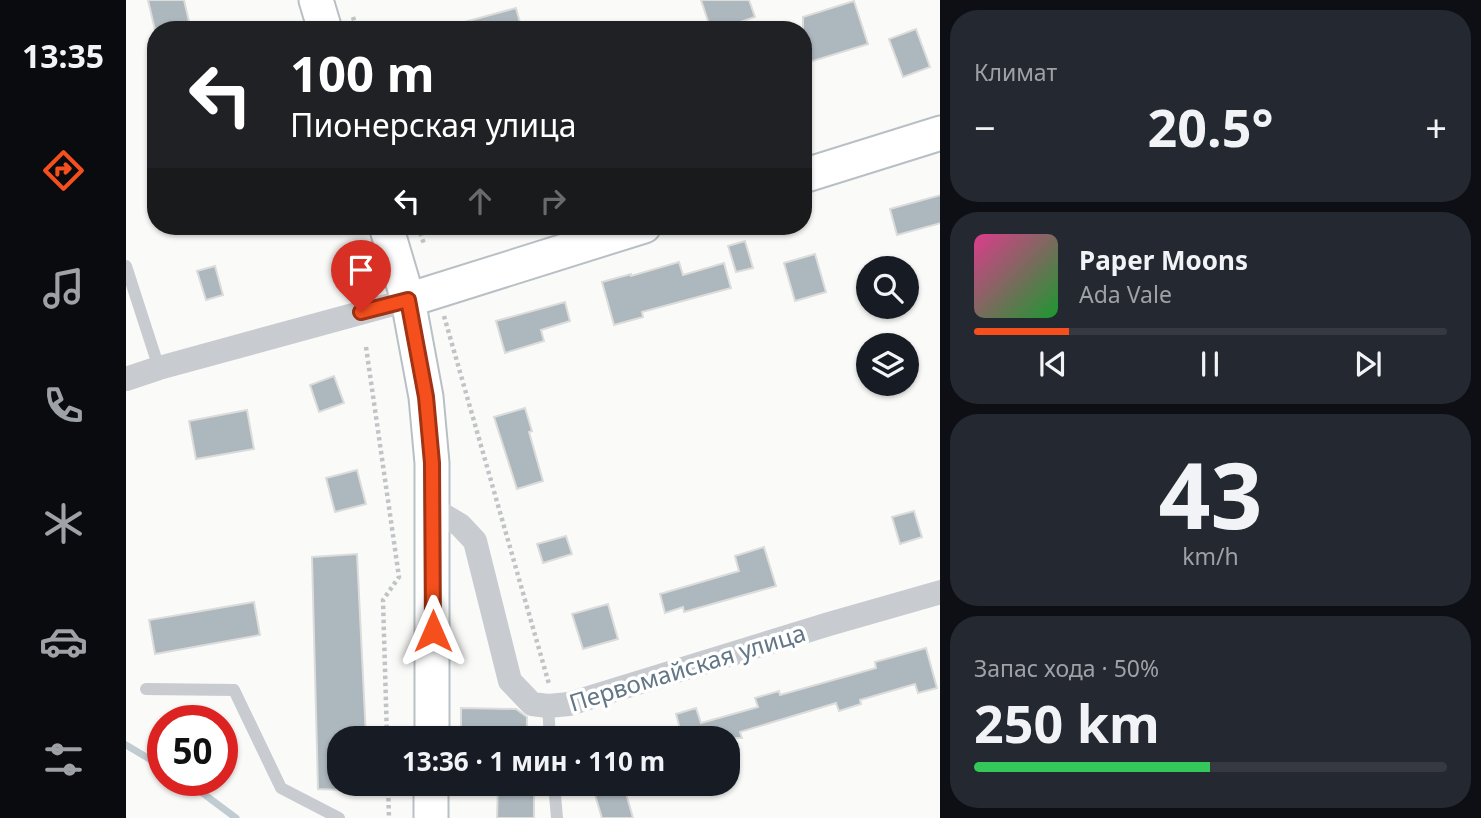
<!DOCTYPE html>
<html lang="ru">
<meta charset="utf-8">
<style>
:root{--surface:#171b24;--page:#242831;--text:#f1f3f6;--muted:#9ea1a6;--line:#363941;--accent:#f54f1d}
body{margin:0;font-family:"Noto Sans",sans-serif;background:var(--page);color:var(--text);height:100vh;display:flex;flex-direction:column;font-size:26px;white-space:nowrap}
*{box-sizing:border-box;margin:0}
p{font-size:23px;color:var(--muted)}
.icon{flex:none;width:38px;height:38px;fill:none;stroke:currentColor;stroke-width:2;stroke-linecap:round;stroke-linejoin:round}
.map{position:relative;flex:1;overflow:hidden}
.side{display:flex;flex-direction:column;gap:10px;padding:10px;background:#0d0f14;width:541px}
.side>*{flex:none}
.banner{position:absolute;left:21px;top:21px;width:665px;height:214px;border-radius:28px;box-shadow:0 2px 5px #0004;background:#202124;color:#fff;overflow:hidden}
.fabs{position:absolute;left:730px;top:256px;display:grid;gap:14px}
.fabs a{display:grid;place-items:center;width:63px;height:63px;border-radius:50%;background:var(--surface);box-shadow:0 2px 5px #0004;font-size:35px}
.speed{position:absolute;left:21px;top:705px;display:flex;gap:14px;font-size:35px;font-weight:700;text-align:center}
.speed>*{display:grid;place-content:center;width:91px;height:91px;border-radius:50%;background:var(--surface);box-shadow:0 2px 5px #0004;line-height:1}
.speed .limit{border:10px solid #d22;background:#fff;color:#111}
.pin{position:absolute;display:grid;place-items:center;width:60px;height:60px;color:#fff;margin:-72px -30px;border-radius:50% 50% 50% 0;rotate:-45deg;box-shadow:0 0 7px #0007}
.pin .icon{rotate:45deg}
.me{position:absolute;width:77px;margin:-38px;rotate:0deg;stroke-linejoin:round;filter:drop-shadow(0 0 5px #0008)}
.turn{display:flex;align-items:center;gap:24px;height:147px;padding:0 28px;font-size:32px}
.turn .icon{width:91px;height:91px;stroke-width:2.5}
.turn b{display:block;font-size:49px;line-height:60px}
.lanes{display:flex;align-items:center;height:66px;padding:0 28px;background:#0003;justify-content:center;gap:35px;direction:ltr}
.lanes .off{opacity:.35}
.big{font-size:52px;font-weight:700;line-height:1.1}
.side .card{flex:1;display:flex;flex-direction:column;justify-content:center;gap:10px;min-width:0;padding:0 24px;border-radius:28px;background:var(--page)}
.side .dial{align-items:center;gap:0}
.dial b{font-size:91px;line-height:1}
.song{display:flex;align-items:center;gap:21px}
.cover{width:84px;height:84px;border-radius:10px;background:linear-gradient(135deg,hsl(330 70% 55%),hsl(130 70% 35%))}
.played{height:7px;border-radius:4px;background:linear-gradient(90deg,var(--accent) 20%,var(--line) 20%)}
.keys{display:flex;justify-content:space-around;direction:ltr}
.heat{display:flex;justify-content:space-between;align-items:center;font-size:38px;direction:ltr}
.charge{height:10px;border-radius:5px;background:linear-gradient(90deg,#34c759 50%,var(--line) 0)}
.trip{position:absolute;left:201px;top:726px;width:413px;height:70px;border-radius:28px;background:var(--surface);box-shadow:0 2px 5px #0004;font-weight:700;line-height:70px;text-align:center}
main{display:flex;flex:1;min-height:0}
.tabs{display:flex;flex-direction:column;width:126px;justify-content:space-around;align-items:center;background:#090b0e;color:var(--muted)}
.tabs .icon{width:49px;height:49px}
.tabs .current{color:var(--accent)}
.tabs b{font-size:32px;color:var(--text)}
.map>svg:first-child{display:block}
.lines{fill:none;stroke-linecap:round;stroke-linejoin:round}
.stream{stroke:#c0ccd1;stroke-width:7}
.building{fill:#adb7be;stroke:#dcdcda;stroke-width:2}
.secondary-casing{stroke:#b9c0c5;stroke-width:37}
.path{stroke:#c1c4c6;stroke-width:4.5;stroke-dasharray:3.5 3.5;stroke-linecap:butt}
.service{stroke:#c8ccd0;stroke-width:12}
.minor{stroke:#c8ccd0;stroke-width:24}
.secondary{stroke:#fff;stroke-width:33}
.route-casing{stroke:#9f3313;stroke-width:18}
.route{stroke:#f54f1d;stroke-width:12}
.labels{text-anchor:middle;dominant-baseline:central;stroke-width:7;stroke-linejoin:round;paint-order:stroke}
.street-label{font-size:24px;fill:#627686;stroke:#fff}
</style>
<main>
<nav class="tabs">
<b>13:35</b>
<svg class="icon current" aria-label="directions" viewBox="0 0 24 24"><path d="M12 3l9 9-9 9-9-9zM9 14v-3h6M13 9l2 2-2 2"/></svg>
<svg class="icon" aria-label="music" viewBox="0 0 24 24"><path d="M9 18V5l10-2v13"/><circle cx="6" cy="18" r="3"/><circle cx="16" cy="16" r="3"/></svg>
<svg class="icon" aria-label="phone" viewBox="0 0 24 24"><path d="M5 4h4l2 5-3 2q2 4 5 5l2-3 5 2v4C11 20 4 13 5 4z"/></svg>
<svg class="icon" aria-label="climate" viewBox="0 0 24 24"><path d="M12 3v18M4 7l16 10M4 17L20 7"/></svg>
<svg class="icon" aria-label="car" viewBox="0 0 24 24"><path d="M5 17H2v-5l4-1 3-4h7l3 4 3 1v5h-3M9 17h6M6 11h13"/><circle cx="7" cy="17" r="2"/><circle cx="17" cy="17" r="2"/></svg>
<svg class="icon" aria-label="filters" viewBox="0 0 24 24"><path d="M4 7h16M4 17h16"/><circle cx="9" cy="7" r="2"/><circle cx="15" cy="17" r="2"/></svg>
</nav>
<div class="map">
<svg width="815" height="818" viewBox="0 0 815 818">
<rect width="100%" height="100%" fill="#fafaf8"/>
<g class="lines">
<path class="stream" d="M0 745 37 767
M59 780 110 818"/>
</g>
<path class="building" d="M22 0H58L65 30H29Z
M575 0H623L629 17 591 30H585Z
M728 1 742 44 677 64V17Z
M390 8 396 30H332L331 24Z
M790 29 804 67 777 77 763 39Z
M815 195V223L771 235 764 209Z
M619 241 627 268 610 272 602 246Z
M689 254 700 292 669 301 658 263Z
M553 262 557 275 598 263 605 288 516 312 517 317 488 325 476 282 505 274V276Z
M89 266 97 295 80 300 71 271Z
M439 302 444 321 415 330 418 341 379 353 370 321Z
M208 376 218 403 193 412 184 385Z
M399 408 406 431 403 432 417 481 391 489 368 417Z
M121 410 128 449 70 459 63 421Z
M231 470 240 504 209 512 200 478Z
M788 511 796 537 774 544 766 517Z
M440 536 446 554 417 563 411 544Z
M638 547 650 586 558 612 557 607 539 613 534 594 613 571 609 556Z
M231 554 240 738H214V790L192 789 186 557Z
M128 602 134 635 29 654 23 620Z
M482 604 492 639 457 649 446 614Z
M800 648 811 688 792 693 789 684 734 700 735 704 713 711 710 703 614 732 616 738H541L540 734 554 729 550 714 570 708 575 723 632 707 629 698 653 691 654 695 750 668 749 662Z
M335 708 390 709 401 717V738H335Z
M372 784H408V818H371Z
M498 786 507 818H476L469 795Z"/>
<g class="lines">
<g class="secondary-casing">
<path id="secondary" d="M190 0 199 30
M677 176 815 133
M260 226 282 300 300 397 306 463V738
M282 300 518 226
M305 818V784"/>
</g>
<path class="path" d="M227 17 231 30
M292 226 298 244
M318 316 423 684
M240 347 273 577 257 600 261 738
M262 784 263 818"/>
<path class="service" d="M0 266 33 368
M20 689 108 690 155 788 213 818
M422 706 424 738
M428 784 431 818"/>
<path class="minor" d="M0 379 33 368 282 300
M307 509 334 525 349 541 384 681 406 704 422 706 443 704 703 624 815 592"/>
<use href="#secondary" class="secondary"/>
</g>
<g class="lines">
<g class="route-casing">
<path id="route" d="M235 312 282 300 300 397 306 463 307 631"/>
</g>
<use href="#route" class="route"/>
</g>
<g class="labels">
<g class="street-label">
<text transform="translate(561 667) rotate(-17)">Первомайская улица</text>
</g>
</g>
</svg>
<div class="fabs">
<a><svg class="icon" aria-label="search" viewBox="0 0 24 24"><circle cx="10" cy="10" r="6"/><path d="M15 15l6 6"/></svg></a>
<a><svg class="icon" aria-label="layers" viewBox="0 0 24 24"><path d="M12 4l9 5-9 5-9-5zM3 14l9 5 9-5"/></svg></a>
</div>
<div class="speed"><div class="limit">50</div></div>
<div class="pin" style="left:235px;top:312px;background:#d93025"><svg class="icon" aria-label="arrive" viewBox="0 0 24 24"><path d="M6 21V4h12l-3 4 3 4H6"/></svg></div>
<svg class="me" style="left:307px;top:631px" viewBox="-20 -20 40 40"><path d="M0-17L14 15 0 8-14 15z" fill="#f54f1d" stroke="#fff" stroke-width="4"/></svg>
<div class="trip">13:36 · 1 мин · 110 m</div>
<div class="banner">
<div class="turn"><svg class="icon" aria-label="left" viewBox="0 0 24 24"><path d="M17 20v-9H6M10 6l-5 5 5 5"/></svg><div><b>100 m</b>Пионерская улица</div></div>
<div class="lanes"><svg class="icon" aria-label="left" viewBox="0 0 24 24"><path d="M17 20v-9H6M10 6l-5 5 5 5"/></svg><svg class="icon off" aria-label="ahead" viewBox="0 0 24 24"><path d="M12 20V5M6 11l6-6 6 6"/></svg><svg class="icon off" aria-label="right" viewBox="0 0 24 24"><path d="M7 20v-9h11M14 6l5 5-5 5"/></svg></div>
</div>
</div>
<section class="side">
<div class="card"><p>Климат</p>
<div class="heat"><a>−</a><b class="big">20.5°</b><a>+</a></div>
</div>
<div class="card">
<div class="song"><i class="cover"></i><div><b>Paper Moons</b><p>Ada Vale</p></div></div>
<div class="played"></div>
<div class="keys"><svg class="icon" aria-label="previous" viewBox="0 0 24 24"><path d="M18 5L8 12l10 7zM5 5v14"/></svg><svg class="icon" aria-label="pause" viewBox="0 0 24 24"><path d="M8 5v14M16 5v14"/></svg><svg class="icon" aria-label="next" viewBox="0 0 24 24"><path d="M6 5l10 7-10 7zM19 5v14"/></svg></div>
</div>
<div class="card dial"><b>43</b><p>km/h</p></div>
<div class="card"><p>Запас хода · 50%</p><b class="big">250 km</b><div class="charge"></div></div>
</section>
</main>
